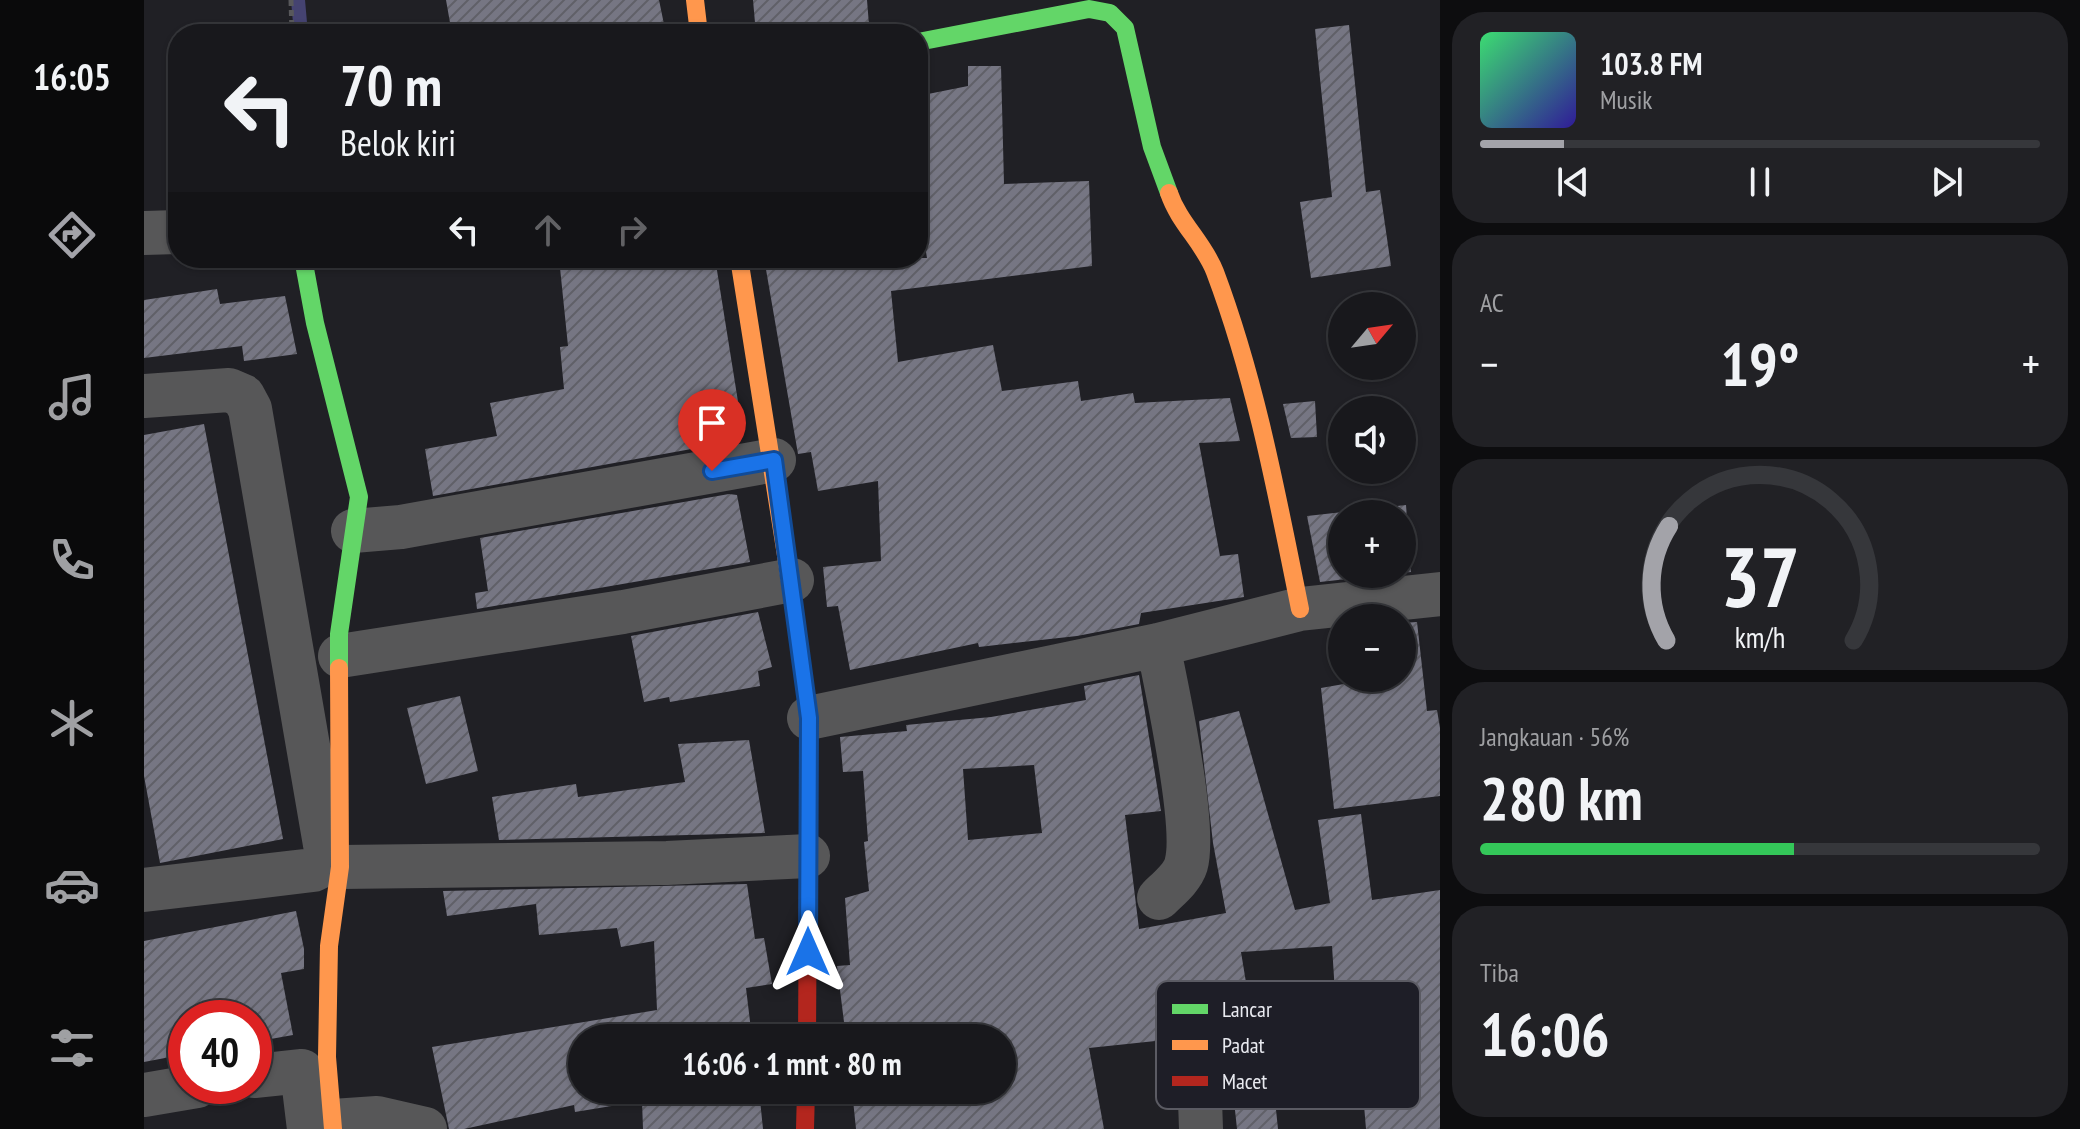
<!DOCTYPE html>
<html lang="id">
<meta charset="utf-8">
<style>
:root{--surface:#18181c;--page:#212125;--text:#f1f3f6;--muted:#9fa0a3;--line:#36373b;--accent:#a3a3a9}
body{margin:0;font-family:"PT Sans Narrow",sans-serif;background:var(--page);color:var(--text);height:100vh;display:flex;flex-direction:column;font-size:30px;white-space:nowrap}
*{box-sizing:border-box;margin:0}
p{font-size:26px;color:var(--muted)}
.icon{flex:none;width:44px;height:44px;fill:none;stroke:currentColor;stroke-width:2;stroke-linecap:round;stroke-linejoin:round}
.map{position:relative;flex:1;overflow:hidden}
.details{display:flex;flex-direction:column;gap:12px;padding:12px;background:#0d0d0f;width:640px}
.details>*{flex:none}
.top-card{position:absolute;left:24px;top:24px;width:760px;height:244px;border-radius:32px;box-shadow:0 2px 6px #0004,0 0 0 2px var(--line);background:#18181c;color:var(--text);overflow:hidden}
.needle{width:52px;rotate:61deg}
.controls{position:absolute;left:1184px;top:292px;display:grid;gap:16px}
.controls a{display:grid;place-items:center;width:88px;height:88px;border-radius:50%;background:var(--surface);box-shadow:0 2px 6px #0004,0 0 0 2px var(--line);font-size:40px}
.speed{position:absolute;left:24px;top:1000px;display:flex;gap:16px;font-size:40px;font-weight:700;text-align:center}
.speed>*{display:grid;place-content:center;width:104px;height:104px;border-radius:50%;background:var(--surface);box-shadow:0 2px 6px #0004,0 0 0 2px var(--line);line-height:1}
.speed .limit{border:12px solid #d22;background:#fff;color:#111}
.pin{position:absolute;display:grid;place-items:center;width:68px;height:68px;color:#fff;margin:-82px -34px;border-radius:50% 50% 50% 0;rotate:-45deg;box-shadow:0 0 8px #0007}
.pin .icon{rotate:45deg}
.me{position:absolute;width:88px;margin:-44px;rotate:0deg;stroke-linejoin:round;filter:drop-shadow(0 0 6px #0008)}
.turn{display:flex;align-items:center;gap:28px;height:168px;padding:0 40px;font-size:36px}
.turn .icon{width:104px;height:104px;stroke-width:2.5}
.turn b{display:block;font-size:56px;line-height:68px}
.lanes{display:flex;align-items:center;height:76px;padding:0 40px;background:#0003;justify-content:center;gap:40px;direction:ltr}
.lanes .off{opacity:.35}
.big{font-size:60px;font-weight:700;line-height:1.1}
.details .widget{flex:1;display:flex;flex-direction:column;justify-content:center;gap:12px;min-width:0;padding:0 28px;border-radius:32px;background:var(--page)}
.details .dial{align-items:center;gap:0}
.dial svg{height:208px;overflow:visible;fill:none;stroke:var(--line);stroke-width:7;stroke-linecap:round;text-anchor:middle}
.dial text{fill:var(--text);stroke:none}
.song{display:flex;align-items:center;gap:24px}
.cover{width:96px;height:96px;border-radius:12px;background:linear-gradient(135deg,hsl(140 70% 55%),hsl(250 70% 35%))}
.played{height:8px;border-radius:4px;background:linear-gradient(90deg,var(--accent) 15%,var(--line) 15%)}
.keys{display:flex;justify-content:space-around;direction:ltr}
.heat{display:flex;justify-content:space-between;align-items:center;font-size:44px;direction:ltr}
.charge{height:12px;border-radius:6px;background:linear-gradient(90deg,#34c759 56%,var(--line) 0)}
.trip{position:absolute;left:424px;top:1024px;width:448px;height:80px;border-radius:40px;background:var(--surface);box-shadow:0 2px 6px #0004,0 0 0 2px var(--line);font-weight:700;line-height:80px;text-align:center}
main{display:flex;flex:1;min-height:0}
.tabs{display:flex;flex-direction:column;width:144px;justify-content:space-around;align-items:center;background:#0a0a0b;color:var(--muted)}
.tabs .icon{width:56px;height:56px}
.tabs .active{color:var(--accent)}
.tabs b{font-size:36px;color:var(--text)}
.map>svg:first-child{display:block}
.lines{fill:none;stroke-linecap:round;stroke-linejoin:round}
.stream{stroke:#454371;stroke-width:14}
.building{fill:url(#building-hatch);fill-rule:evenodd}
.path{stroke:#58585b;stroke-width:5;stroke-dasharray:6 4;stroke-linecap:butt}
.street{stroke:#575758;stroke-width:44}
.fast{stroke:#63d668;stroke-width:18}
.slow{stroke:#ff974d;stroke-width:18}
.jam{stroke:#b3261e;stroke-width:18}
.route-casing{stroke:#114b97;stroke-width:20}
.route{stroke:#1a73e8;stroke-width:14}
.key{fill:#1e1e27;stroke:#5b5b63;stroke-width:2}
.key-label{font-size:22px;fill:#e9eaf0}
</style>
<main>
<nav class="tabs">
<b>16:05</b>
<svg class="icon active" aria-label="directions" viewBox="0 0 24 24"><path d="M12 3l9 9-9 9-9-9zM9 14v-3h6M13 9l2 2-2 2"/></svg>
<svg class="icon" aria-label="music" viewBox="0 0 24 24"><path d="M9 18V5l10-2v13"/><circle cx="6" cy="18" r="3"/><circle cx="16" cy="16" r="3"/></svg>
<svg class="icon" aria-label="phone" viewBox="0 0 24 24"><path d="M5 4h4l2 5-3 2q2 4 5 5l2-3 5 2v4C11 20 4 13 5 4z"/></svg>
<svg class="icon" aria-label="climate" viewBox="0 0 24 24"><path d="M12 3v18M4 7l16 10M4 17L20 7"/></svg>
<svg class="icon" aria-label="car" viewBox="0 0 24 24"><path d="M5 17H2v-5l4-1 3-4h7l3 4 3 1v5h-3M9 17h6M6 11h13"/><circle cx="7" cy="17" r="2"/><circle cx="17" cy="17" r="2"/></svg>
<svg class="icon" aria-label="filters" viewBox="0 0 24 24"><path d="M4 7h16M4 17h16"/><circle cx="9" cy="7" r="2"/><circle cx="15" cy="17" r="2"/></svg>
</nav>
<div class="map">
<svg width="1296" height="1129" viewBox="0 0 1296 1129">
<defs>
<pattern id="building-hatch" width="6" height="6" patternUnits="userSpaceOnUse" patternTransform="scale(2)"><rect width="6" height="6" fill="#767683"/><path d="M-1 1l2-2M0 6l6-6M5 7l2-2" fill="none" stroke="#606068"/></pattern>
</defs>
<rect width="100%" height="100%" fill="#202025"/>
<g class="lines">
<path class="stream" d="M154 0 157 34"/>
</g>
<path class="building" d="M302 0H515L522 34H429L426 23 381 34H308Z
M609 0H723L725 25 612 34Z
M1205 25 1222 192 1236 190 1247 266 1167 278 1156 202 1188 197 1171 29Z
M824 66H857L860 184 945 181 948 266 747 291 754 362 849 345 858 391 934 381 937 401 989 393 991 403 1086 398 1096 441 1055 443 1076 556 1094 554 1100 597 997 613 995 624 933 636 835 647 834 643 706 670 694 606 683 607 679 567 737 561 734 481 674 491 667 452 654 454 620 258H783L774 204V96L824 86Z
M415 258H571L596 414 570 420 575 444 289 496 281 449 353 436 346 403 420 389 416 347 424 346Z
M73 289 76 304 141 296 153 354 100 361 98 346 0 358V300Z
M1171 401 1173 437 1147 438 1139 404Z
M60 424 139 839 16 863 0 776V435Z
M585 494 593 495 606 562 333 609 331 593 344 591 336 538Z
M1262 505 1267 572 1258 573V514H1198V574H1248L1176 582 1163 516Z
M614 612 628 667 614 671 616 686 526 702 525 697 500 702 487 636Z
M1273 622 1283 711 1293 710 1296 728V796L1190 809 1177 688 1234 678H1258V623Z
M995 675 1017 811 981 815 995 929 1082 913 1069 843 1055 721 1095 711 1151 910 1186 903 1174 820 1217 814 1228 900 1296 890V1129H1222L1219 1093 1131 1100 1134 1129H1093L1088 1082 1056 1075 1043 1079 1018 1078 1021 1040 945 1048 960 1129H712L708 1090H858V1038H702L693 966 706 965 701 898 725 891 720 842 724 841 719 771 699 772 696 737 763 731 762 725 847 717 942 700 940 686ZM890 765 898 833 824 840 819 769ZM1188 946 1193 1024 1118 1029V1018L1108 1019 1097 952Z
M316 696 334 771 282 784 263 708Z
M605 740 621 833 355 840 348 797 432 784 434 797 541 782 534 744Z
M603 884 611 939 620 938 628 984 602 988 608 1038H438V1090H615L619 1129H499L498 1101 431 1112 430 1105 320 1129H305L288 1047 513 1010 510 941 477 947 473 928 395 935 392 904 303 916 299 891Z
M152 911 160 949V969L137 973 149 1035 110 1042V1018H42V1054L0 1062V941Z"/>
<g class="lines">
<path class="path" d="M147 0 148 34"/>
<path class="street" d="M0 233 34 232
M0 396 85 390 99 396 106 409 183 856 179 865 169 870 0 890
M209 531 257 527 630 460
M1014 645C1023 689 1053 827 1042 865 1038 878 1024 889 1015 898
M196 656 479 612 648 580
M665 718 1014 645 1156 609 1296 594
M196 867 523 863 664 856
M110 1076 158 1071 165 1129
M0 1095 53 1086
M1056 1100 1057 1129
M189 1121 233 1118 281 1129"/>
<path class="fast" d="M774 42 945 9 966 13 981 28 1008 147 1025 193
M159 258 171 323 215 497 195 634V668"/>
<path class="slow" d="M551 0 555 34
M1025 193C1035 223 1060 243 1071 272 1112 381 1133 495 1156 609
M595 258 650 606
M189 1129 183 1057 185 946 196 867 195 668"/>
<path class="jam" d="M650 606 665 718 663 1038
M661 1129 662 1090"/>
</g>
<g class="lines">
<g class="route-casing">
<path id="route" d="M568 471 630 460 665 718 664 952"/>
</g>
<use href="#route" class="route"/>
</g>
<rect x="1012" y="981" width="264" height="128" rx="12" class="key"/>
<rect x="1028" y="1004" width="36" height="10" fill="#63d668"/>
<rect x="1028" y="1040" width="36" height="10" fill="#ff974d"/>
<rect x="1028" y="1076" width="36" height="10" fill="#b3261e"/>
<g class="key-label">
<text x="1078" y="1017">Lancar</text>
<text x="1078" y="1053">Padat</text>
<text x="1078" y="1089">Macet</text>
</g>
</svg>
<div class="controls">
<a><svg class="needle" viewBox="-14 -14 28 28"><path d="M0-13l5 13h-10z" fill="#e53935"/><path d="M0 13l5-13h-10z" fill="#9fa0a3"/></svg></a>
<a><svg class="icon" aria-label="sound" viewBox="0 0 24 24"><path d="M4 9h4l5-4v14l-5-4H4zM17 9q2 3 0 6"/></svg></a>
<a>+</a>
<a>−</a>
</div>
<div class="speed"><div class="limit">40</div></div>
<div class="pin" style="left:568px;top:471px;background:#d93025"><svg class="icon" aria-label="arrive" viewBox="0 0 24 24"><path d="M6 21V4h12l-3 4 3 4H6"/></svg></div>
<svg class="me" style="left:664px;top:952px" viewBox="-20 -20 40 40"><path d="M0-17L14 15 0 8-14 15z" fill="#1a73e8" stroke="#fff" stroke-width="4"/></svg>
<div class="trip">16:06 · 1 mnt · 80 m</div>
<div class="top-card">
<div class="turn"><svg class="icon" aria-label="left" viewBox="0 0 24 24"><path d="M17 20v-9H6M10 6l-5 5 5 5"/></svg><div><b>70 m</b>Belok kiri</div></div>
<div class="lanes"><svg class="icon" aria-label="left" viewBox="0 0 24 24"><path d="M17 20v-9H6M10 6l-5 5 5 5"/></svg><svg class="icon off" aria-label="ahead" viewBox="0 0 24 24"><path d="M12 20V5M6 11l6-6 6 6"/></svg><svg class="icon off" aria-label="right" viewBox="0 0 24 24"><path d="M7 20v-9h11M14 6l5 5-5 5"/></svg></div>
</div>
</div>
<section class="details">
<div class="widget">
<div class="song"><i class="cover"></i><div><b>103.8 FM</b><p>Musik</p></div></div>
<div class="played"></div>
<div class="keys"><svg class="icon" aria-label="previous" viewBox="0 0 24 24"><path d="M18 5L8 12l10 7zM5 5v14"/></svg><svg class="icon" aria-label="pause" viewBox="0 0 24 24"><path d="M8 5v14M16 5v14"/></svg><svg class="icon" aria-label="next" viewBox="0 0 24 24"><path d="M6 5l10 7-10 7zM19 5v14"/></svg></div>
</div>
<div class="widget"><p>AC</p>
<div class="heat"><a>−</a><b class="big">19°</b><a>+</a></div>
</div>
<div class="widget dial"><svg viewBox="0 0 100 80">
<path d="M14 69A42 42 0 1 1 86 69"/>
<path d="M14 69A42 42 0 0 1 15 25" stroke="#a3a3a9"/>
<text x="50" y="56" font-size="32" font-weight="700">37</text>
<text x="50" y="72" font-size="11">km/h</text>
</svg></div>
<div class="widget"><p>Jangkauan · 56%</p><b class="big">280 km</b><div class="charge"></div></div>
<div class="widget"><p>Tiba</p><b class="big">16:06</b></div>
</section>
</main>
